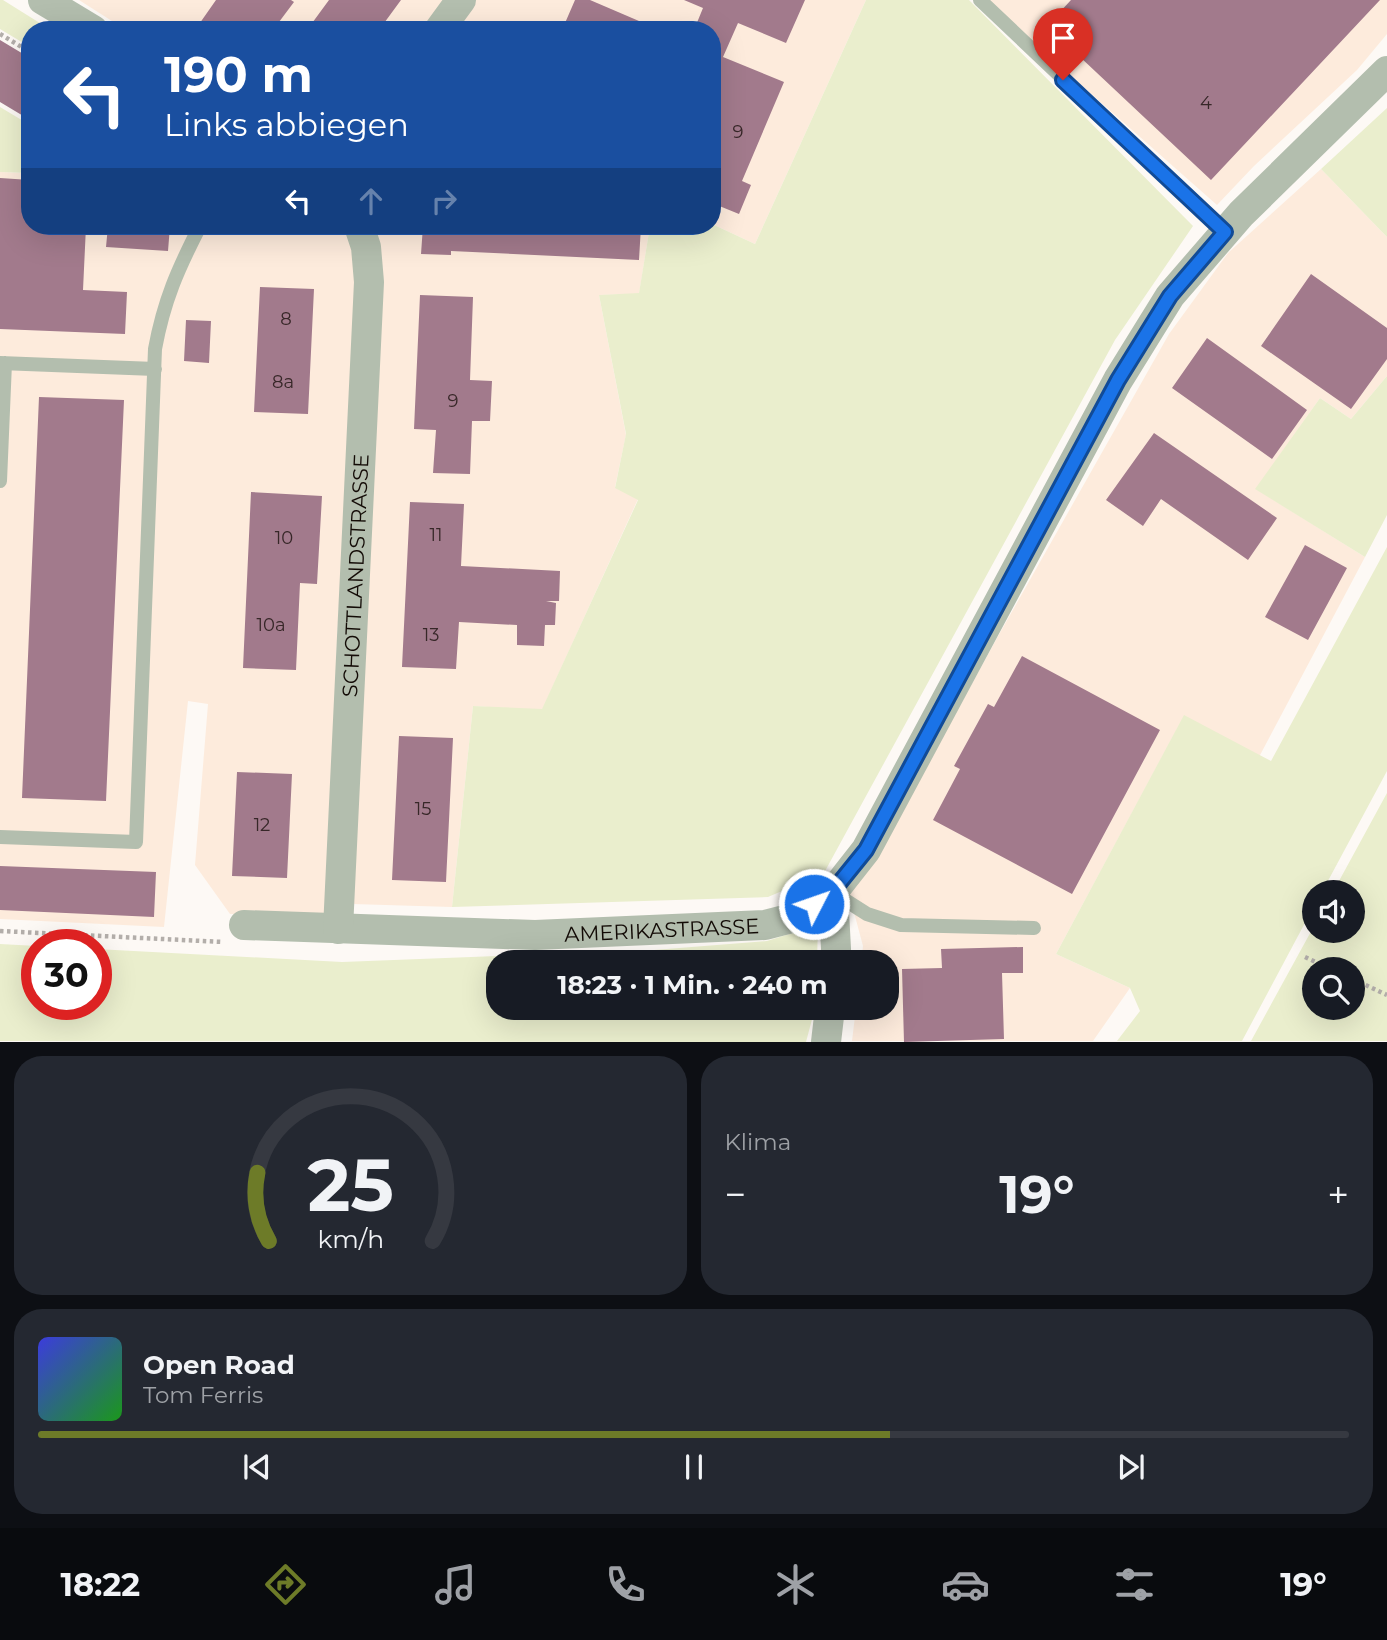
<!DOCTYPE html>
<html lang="de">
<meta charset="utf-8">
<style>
:root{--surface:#171b24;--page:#242831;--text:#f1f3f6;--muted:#9ea1a6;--line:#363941;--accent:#6d7b28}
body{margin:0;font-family:Montserrat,sans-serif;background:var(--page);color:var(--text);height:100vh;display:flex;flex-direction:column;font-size:26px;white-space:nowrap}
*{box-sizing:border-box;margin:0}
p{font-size:23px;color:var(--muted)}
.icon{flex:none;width:38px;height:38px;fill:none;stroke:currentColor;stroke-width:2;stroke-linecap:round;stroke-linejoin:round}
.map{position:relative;height:1042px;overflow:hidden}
.panel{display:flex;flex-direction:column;gap:14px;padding:14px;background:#0d0f14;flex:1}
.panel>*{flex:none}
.hud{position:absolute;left:21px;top:21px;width:700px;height:214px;border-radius:28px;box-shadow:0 7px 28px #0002;background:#1a4fa0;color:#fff;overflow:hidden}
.tools{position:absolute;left:1302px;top:880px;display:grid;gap:14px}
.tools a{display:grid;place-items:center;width:63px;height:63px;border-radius:50%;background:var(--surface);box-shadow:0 7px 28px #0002;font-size:35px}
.speed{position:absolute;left:21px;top:929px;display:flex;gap:14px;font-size:35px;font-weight:700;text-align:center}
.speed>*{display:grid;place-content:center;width:91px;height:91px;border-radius:50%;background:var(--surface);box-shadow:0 7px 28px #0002;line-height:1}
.speed .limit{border:10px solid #d22;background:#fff;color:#111}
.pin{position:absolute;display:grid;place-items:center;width:60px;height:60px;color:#fff;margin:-72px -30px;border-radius:50% 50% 50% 0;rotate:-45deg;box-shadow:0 0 7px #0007}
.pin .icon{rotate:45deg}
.me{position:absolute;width:77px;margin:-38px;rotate:49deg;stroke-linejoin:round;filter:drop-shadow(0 0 5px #0008)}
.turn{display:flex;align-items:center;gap:24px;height:147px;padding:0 28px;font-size:32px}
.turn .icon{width:91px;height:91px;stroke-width:2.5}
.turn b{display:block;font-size:49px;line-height:60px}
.lanes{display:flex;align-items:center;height:66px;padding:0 28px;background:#0003;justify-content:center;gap:35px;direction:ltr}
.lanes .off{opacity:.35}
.big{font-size:52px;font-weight:700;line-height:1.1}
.panel .widget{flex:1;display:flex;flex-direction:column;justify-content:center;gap:10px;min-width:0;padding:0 24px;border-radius:28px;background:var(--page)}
.panel .dial{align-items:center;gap:0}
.dial svg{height:182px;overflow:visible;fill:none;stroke:var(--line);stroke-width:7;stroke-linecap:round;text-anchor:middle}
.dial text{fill:var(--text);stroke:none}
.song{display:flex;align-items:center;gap:21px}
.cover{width:84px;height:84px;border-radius:10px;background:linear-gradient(135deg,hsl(240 70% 55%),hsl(120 70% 35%))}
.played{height:7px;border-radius:4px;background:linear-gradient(90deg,var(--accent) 65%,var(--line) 65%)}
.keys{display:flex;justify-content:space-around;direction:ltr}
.heat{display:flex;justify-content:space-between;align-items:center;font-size:38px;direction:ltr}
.panel .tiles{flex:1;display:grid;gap:14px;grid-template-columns:1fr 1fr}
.widget:last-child{grid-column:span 2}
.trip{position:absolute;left:486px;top:950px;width:413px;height:70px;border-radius:28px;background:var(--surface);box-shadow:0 7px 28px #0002;font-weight:700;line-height:70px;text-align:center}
.dock{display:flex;height:112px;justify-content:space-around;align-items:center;background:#090b0e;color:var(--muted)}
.dock .icon{width:49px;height:49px}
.dock .on{color:var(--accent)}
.dock b{font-size:32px;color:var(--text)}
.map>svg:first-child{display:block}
.built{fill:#fdebdc}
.green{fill:#eaeecd;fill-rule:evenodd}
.building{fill:#a27a8c}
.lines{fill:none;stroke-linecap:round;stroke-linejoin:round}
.path{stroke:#b3aeaa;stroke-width:4.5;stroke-dasharray:3.5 3.5;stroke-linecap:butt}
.service{stroke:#b3beae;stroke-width:14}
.minor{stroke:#b3beae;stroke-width:30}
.route-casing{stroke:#114b97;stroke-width:18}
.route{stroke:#1a73e8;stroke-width:12}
.labels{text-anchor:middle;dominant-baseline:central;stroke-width:6;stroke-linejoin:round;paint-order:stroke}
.number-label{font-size:18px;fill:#372728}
.street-label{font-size:21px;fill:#130b06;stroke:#fff}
</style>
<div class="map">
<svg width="1387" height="1042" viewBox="0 0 1387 1042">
<rect width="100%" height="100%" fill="#fdf9f5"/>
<path class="built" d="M79 0H448L426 30H126Z
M468 0H866L755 244 712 224V30H446Z
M985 0H1387V34L1357 70 1254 166 1217 205Z
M1321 169 1387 237V376L1351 419 1320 398 1256 489 1365 557 1259 757 1184 716 1056 954 1130 988 1093 1041H852L856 1008H887V962H861L863 946 848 890 878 855 997 638 1169 334 1228 253Z
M0 172 30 173V226H345L354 253 357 299 337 639 328 918 230 914 195 865 208 704 188 701 164 927 0 919Z
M369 226H650L639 294 599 295 626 435 615 487 638 499 542 710 473 706 452 907 352 904Z"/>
<path class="green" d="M0 0H3L51 30H30V47L0 29Z
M866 0H969L1193 226 1115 340 824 873 768 897 452 907 473 706 542 709 638 500 615 488 626 434 599 295 639 293 650 226 712 224 755 244Z
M0 107 30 125V173L0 172Z
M1387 108V237L1321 169Z
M1387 376V515L1365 557 1255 489 1320 398 1351 419Z
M1387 547V771L1322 892H1314V906L1242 1041H1117L1140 1011 1130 988 1056 954 1184 715 1271 761Z
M1387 793V1041H1251L1314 926V931H1353V892H1333ZM1314 970H1353V1008H1314Z
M818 925 817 962H499V1008H815L806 1042 0 1041V944L37 946V1004H96V949L342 962 654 950 767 941Z"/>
<path class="building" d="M216 0H291L294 2 273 30H195Z
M329 0H401L379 30H307Z
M575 0H590L660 30H562Z
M684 0H805L786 43 738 23 723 57 784 82 742 181 751 185 739 214 712 203V30H694L703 8Z
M1071 0H1380L1211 180 1047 26Z
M0 40 30 58V120L0 102Z
M0 178 30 180V226H86L83 290 127 292 125 334 0 329Z
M108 226H170L168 251 106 247Z
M423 226H641L639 260 451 251V255L421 254Z
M1311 274 1387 328V359L1351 409 1261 346Z
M260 287 314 289 308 414 254 412Z
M420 295 473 297 470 380 492 381 490 421H472L470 474 433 473 436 430 414 429Z
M186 320 211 321 209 363 184 361Z
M1207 338 1307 410 1272 459 1172 388Z
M39 397 124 400 106 801 22 798Z
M1154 433 1277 518 1248 560 1161 499 1143 526 1106 500Z
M251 492 322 496 317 584 300 583 296 670 243 668Z
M410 502 464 504 461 566 560 571 559 601H546L556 603 555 625H545L544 646 517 645V625L459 622 456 669 402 667Z
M1305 545 1347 568 1308 640 1265 617Z
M1022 656 1160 730 1072 894 933 820 960 769 954 766 988 704 994 707Z
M399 736 453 738 446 882 392 880Z
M237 772 292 774 287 878 232 876Z
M0 866 156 872 154 917 0 910Z
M1023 947V973H1002L1004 1039 904 1042 902 969 942 968 941 949Z"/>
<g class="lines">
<path class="path" d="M0 34 30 52
M0 931 223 942
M1305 957 1333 970
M1353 979 1387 995"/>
<path class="service" d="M980 0 1225 232
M0 363 155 369
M0 481 5 363
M0 837 136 842 155 349C164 300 178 269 200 226
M834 893 867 914 901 925 1034 928"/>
<g class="minor">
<path d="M43 0 93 30"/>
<path d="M439 30 461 0"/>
<path d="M833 892 836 949 835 962"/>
<path id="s1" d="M244 925 535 935 765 925 796 917 833 892 866 850 1118 380 1170 296 1241 214 1387 71"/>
<path id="s2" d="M338 929 369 282 366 247 359 226"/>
<path d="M826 1042 830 1008"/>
</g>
</g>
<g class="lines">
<g class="route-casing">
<path id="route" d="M814 904 832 892 866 850 1118 380 1170 296 1225 232 1063 80"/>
</g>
<use href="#route" class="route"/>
</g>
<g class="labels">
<g class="number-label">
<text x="1206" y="103">4</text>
<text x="738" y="132">9</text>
<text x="286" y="319">8</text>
<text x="283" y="382">8a</text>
<text x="453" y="401">9</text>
<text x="436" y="535">11</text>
<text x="284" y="538">10</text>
<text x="271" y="625">10a</text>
<text x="431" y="635">13</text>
<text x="423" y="809">15</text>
<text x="262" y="825">12</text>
</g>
<g class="street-label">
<text stroke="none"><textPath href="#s2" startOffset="354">SCHOTTLANDSTRASSE</textPath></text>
<text stroke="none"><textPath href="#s1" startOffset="418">AMERIKASTRASSE</textPath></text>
</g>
</g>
</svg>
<div class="tools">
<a><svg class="icon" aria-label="sound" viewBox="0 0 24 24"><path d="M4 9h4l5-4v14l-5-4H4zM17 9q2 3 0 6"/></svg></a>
<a><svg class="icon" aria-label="search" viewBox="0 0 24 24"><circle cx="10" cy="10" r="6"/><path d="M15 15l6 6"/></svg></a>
</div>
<div class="speed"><div class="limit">30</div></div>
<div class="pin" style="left:1063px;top:80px;background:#d93025"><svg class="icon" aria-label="arrive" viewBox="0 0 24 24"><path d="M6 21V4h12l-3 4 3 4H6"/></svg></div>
<svg class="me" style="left:814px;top:904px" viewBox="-20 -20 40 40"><circle r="17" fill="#1a73e8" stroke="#fff" stroke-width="3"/><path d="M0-11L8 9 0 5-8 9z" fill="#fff"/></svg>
<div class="trip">18:23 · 1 Min. · 240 m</div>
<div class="hud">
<div class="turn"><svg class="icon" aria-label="left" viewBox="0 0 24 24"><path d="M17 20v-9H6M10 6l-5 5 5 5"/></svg><div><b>190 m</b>Links abbiegen</div></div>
<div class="lanes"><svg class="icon" aria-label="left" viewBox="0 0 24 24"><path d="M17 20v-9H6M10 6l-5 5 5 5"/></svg><svg class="icon off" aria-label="ahead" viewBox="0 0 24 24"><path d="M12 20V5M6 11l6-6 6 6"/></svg><svg class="icon off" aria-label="right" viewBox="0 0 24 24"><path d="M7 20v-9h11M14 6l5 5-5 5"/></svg></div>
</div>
</div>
<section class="panel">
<div class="tiles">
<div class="widget dial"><svg viewBox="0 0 100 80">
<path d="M14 69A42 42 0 1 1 86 69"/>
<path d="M14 69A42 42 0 0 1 9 39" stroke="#6d7b28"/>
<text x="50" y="56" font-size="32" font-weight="700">25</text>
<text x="50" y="72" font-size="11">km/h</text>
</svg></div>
<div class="widget"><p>Klima</p>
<div class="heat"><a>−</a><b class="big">19°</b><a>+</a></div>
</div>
<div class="widget">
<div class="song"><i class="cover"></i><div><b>Open Road</b><p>Tom Ferris</p></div></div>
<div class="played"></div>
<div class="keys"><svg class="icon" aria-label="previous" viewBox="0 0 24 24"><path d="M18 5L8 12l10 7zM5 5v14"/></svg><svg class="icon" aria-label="pause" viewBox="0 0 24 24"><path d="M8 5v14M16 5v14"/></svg><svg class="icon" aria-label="next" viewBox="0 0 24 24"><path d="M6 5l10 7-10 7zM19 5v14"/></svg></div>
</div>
</div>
</section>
<nav class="dock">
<b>18:22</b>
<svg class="icon on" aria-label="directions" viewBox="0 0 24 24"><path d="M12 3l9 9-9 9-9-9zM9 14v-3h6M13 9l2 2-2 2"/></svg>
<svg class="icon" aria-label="music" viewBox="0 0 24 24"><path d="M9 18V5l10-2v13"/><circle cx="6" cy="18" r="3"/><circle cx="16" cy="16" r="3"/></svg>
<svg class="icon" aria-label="phone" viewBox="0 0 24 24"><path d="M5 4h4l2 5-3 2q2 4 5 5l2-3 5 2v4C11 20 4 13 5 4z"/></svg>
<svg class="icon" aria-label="climate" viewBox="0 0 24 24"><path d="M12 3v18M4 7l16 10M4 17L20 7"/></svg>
<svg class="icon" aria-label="car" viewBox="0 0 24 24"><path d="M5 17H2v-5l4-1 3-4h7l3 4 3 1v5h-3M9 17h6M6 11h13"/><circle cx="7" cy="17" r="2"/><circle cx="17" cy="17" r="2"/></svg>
<svg class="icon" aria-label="filters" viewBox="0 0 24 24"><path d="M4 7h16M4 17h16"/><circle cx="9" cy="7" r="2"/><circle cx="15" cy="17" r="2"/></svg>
<b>19°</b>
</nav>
